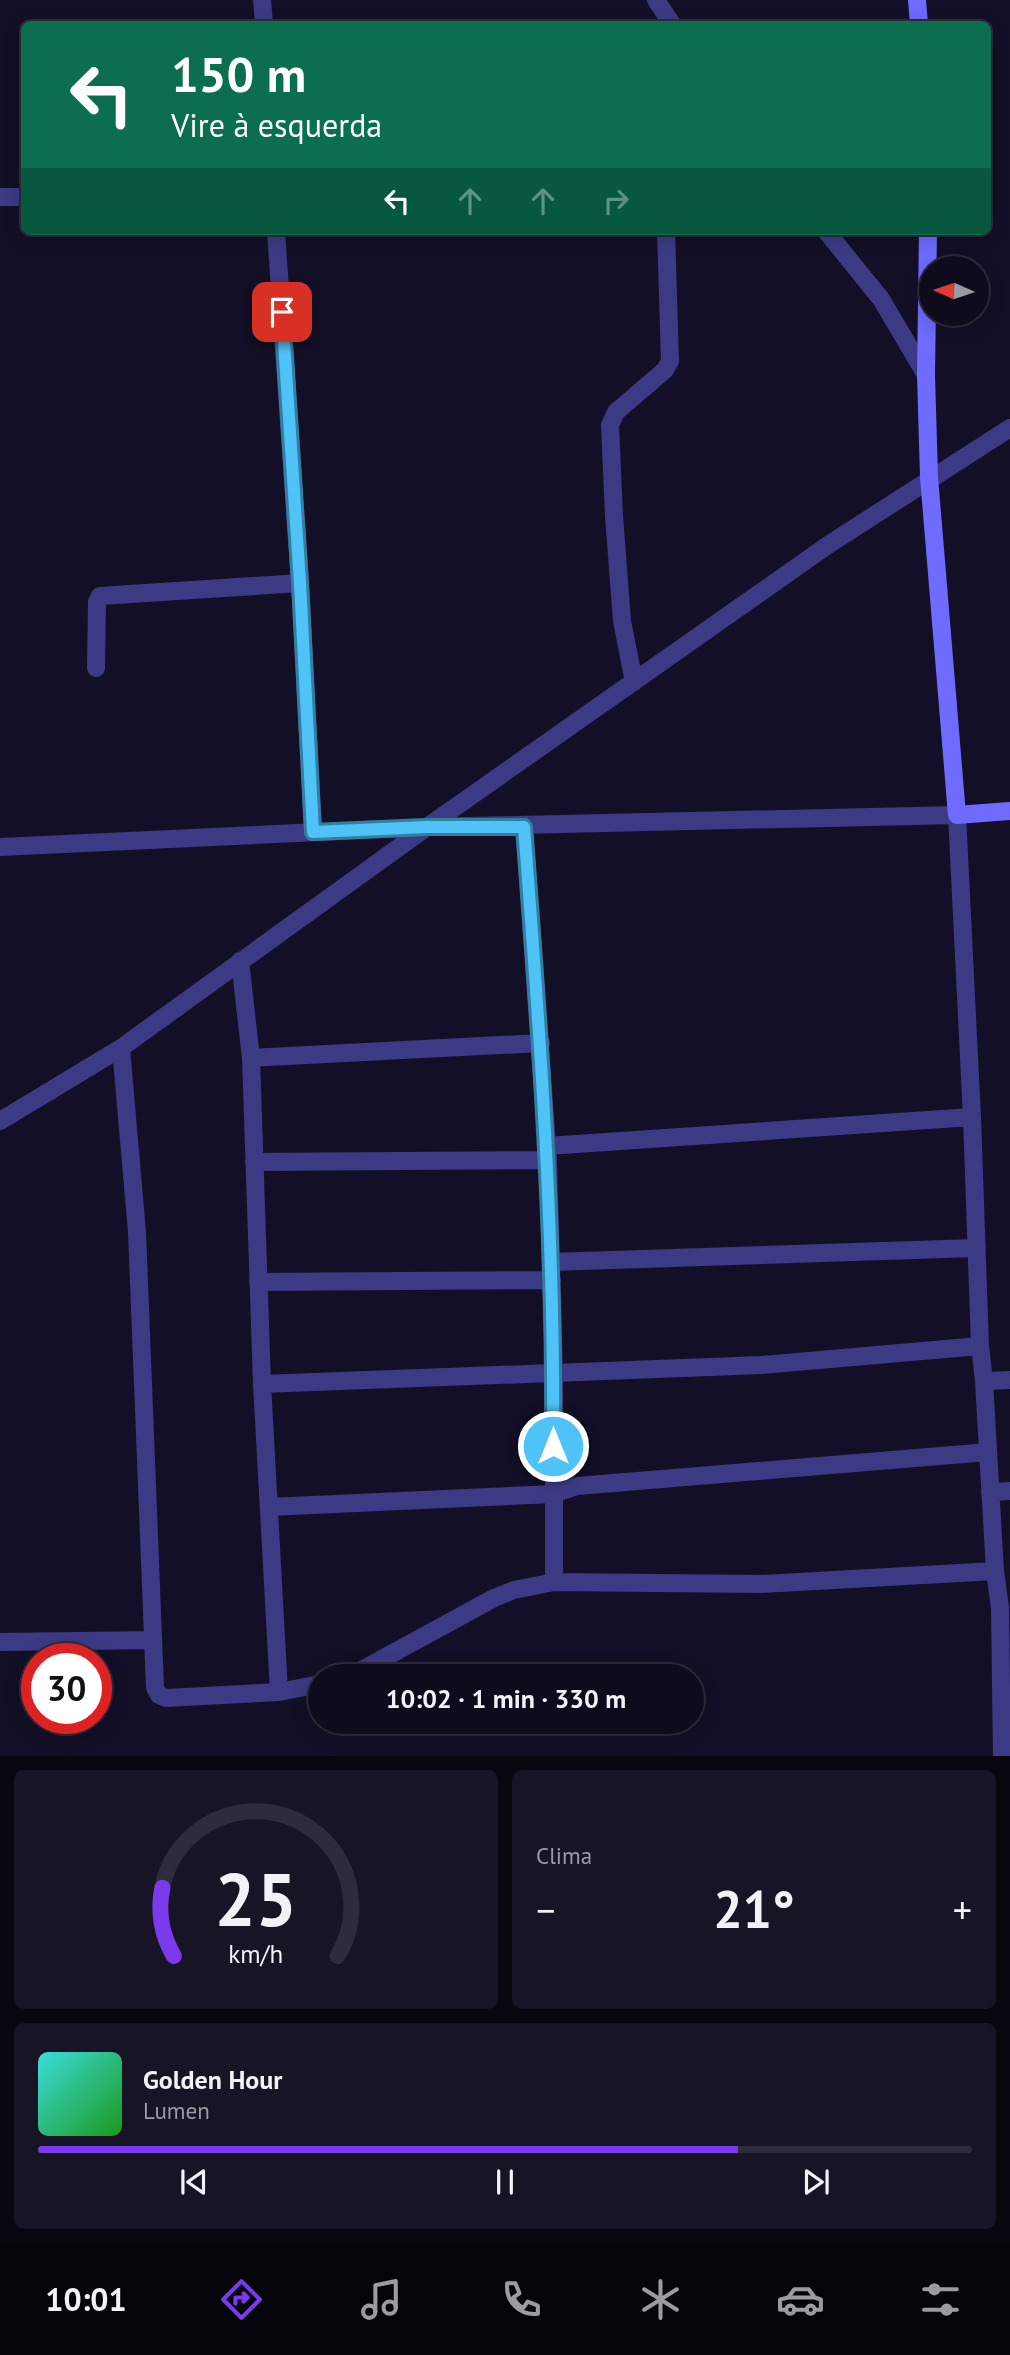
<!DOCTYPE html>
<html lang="pt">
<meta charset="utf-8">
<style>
:root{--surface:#0e0b1c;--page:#171425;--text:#f1f3f6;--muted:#9b9ba3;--line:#2e2b3b;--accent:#7c3aed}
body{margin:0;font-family:"PT Sans",sans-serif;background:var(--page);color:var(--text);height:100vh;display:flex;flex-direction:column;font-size:26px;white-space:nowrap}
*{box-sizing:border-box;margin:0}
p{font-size:23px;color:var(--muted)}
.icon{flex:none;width:38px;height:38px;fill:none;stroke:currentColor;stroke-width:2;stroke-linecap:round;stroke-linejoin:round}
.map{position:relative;height:1756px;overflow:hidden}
.sheet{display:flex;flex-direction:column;gap:14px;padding:14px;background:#08060f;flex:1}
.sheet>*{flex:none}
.hud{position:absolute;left:21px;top:21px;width:970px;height:214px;border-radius:10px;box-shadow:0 4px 18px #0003,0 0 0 2px var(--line);background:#0b6e4f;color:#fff;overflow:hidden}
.needle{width:46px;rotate:273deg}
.tools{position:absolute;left:919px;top:256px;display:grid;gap:14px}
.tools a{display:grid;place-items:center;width:70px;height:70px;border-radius:50%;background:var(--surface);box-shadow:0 4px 18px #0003,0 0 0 2px var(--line);font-size:35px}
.speed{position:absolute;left:21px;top:1643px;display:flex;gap:14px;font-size:35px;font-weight:700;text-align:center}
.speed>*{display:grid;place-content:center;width:91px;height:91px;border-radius:50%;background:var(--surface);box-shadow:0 4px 18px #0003,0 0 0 2px var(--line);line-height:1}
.speed .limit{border:10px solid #d22;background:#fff;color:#111}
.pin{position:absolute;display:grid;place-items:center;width:60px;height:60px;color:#fff;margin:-30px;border-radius:14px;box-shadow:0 4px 10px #0006}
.me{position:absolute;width:77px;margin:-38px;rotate:0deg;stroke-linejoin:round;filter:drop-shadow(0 0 5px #0008)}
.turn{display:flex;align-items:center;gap:24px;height:147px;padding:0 35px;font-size:32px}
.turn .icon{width:91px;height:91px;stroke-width:2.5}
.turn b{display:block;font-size:49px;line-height:60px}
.lanes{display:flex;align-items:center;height:66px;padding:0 35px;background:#0003;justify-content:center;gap:35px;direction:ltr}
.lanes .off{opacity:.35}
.big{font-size:52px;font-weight:700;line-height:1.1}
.sheet .widget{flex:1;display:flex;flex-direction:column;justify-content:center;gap:10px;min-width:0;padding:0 24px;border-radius:10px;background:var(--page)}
.sheet .dial{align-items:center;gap:0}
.dial svg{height:182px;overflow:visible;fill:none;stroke:var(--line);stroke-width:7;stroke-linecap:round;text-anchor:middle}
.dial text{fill:var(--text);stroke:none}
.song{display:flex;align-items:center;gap:21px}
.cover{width:84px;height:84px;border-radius:10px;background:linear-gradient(135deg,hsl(180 70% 55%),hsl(120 70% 35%))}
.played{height:7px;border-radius:4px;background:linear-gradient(90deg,var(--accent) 75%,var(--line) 75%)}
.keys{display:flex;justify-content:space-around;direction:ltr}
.heat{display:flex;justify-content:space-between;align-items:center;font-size:38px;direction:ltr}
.sheet .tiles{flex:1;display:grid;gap:14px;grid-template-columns:1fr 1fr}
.widget:last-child{grid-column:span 2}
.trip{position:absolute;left:308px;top:1664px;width:396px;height:70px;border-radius:35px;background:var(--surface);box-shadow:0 4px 18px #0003,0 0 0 2px var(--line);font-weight:700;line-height:70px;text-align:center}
.dock{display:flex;height:112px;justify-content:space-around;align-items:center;background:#06040b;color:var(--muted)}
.dock .icon{width:49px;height:49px}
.dock .on{color:var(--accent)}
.dock b{font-size:32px;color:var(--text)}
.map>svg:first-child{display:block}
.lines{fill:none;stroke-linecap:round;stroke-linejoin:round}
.street{stroke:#3d3a85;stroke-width:18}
.secondary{stroke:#6f6bff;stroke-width:18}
.route-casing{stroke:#337fa1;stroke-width:18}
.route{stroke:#4fc3f7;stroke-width:12}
</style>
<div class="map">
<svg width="1010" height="1757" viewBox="0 0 1010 1757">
<rect width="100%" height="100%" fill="#130f26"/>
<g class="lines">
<path class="street" d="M262 0 264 24
M656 0 672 24
M0 197H24
M276 231 300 583 313 832
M826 231 881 299 926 375
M96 668 97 602 100 596 300 583
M634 682 622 621 614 516 610 425 616 412 665 370 670 361 666 231
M524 826 548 1160 554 1375V1582
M0 847 427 827 957 815 972 1117 980 1346 984 1381 995 1571 1000 1608 1002 1757
M240 961 251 1058 262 1384 279 1692
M121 1048 137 1232 155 1688 159 1695 166 1698 279 1692 320 1684
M251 1058 541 1043
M0 1121 121 1048 427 827 828 545 1010 428
M547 1146 972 1117
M254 1162 548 1160
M551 1262 975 1248
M258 1282 552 1280
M984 1381 1010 1380
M262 1384 761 1365 980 1346
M990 1492 1010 1491
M269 1507 553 1494 577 1486 988 1452
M0 1642 153 1640
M351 1676 494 1598 514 1590 554 1582 760 1584 995 1571"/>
<path class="secondary" d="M917 0 919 24
M928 231 926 375 929 477 957 815 1010 811"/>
</g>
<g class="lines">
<g class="route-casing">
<path id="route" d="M282 312 300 583 313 832 427 827H524C540 1033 555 1239 553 1446"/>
</g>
<use href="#route" class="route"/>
</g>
</svg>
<div class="tools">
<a><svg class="needle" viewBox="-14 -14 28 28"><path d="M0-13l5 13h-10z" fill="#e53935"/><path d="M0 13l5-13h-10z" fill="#9b9ba3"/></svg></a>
</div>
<div class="speed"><div class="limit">30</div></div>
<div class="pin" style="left:282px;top:312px;background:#d93025"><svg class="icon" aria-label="arrive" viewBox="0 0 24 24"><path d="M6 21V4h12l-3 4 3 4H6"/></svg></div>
<svg class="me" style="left:553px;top:1446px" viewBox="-20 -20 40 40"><circle r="17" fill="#4fc3f7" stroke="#fff" stroke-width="3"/><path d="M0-11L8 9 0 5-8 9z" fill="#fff"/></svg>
<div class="trip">10:02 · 1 min · 330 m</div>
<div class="hud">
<div class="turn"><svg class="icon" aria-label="left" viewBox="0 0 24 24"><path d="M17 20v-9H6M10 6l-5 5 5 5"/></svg><div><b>150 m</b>Vire à esquerda</div></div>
<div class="lanes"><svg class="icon" aria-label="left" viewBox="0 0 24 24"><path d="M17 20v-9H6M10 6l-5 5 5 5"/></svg><svg class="icon off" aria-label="ahead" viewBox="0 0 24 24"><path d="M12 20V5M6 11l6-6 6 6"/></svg><svg class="icon off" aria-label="ahead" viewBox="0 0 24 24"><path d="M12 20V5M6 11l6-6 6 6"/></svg><svg class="icon off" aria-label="right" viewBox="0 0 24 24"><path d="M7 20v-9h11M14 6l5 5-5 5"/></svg></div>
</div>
</div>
<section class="sheet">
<div class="tiles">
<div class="widget dial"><svg viewBox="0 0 100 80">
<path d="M14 69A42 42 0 1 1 86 69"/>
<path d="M14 69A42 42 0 0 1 9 39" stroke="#7c3aed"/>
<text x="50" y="56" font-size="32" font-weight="700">25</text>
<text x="50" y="72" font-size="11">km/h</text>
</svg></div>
<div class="widget"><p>Clima</p>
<div class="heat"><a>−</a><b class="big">21°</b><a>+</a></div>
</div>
<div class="widget">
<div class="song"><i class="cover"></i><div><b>Golden Hour</b><p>Lumen</p></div></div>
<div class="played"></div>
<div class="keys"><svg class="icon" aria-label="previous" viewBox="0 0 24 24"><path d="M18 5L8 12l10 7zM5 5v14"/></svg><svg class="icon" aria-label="pause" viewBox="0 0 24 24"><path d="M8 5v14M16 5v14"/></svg><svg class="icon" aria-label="next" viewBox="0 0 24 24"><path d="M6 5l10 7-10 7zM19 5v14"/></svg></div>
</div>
</div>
</section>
<nav class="dock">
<b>10:01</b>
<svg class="icon on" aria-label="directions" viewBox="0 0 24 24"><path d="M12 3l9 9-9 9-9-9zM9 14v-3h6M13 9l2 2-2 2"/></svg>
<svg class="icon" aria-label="music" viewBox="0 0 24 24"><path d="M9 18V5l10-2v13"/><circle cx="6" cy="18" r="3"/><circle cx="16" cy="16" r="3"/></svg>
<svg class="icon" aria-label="phone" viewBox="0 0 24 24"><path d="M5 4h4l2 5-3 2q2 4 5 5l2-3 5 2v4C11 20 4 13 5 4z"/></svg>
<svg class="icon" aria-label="climate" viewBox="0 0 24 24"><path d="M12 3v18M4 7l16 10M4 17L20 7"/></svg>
<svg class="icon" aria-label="car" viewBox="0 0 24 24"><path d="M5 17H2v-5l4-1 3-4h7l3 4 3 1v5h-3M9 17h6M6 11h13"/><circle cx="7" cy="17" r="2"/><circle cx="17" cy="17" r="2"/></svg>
<svg class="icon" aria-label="filters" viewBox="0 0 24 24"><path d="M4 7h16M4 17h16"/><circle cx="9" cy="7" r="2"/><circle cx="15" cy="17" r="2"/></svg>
</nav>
